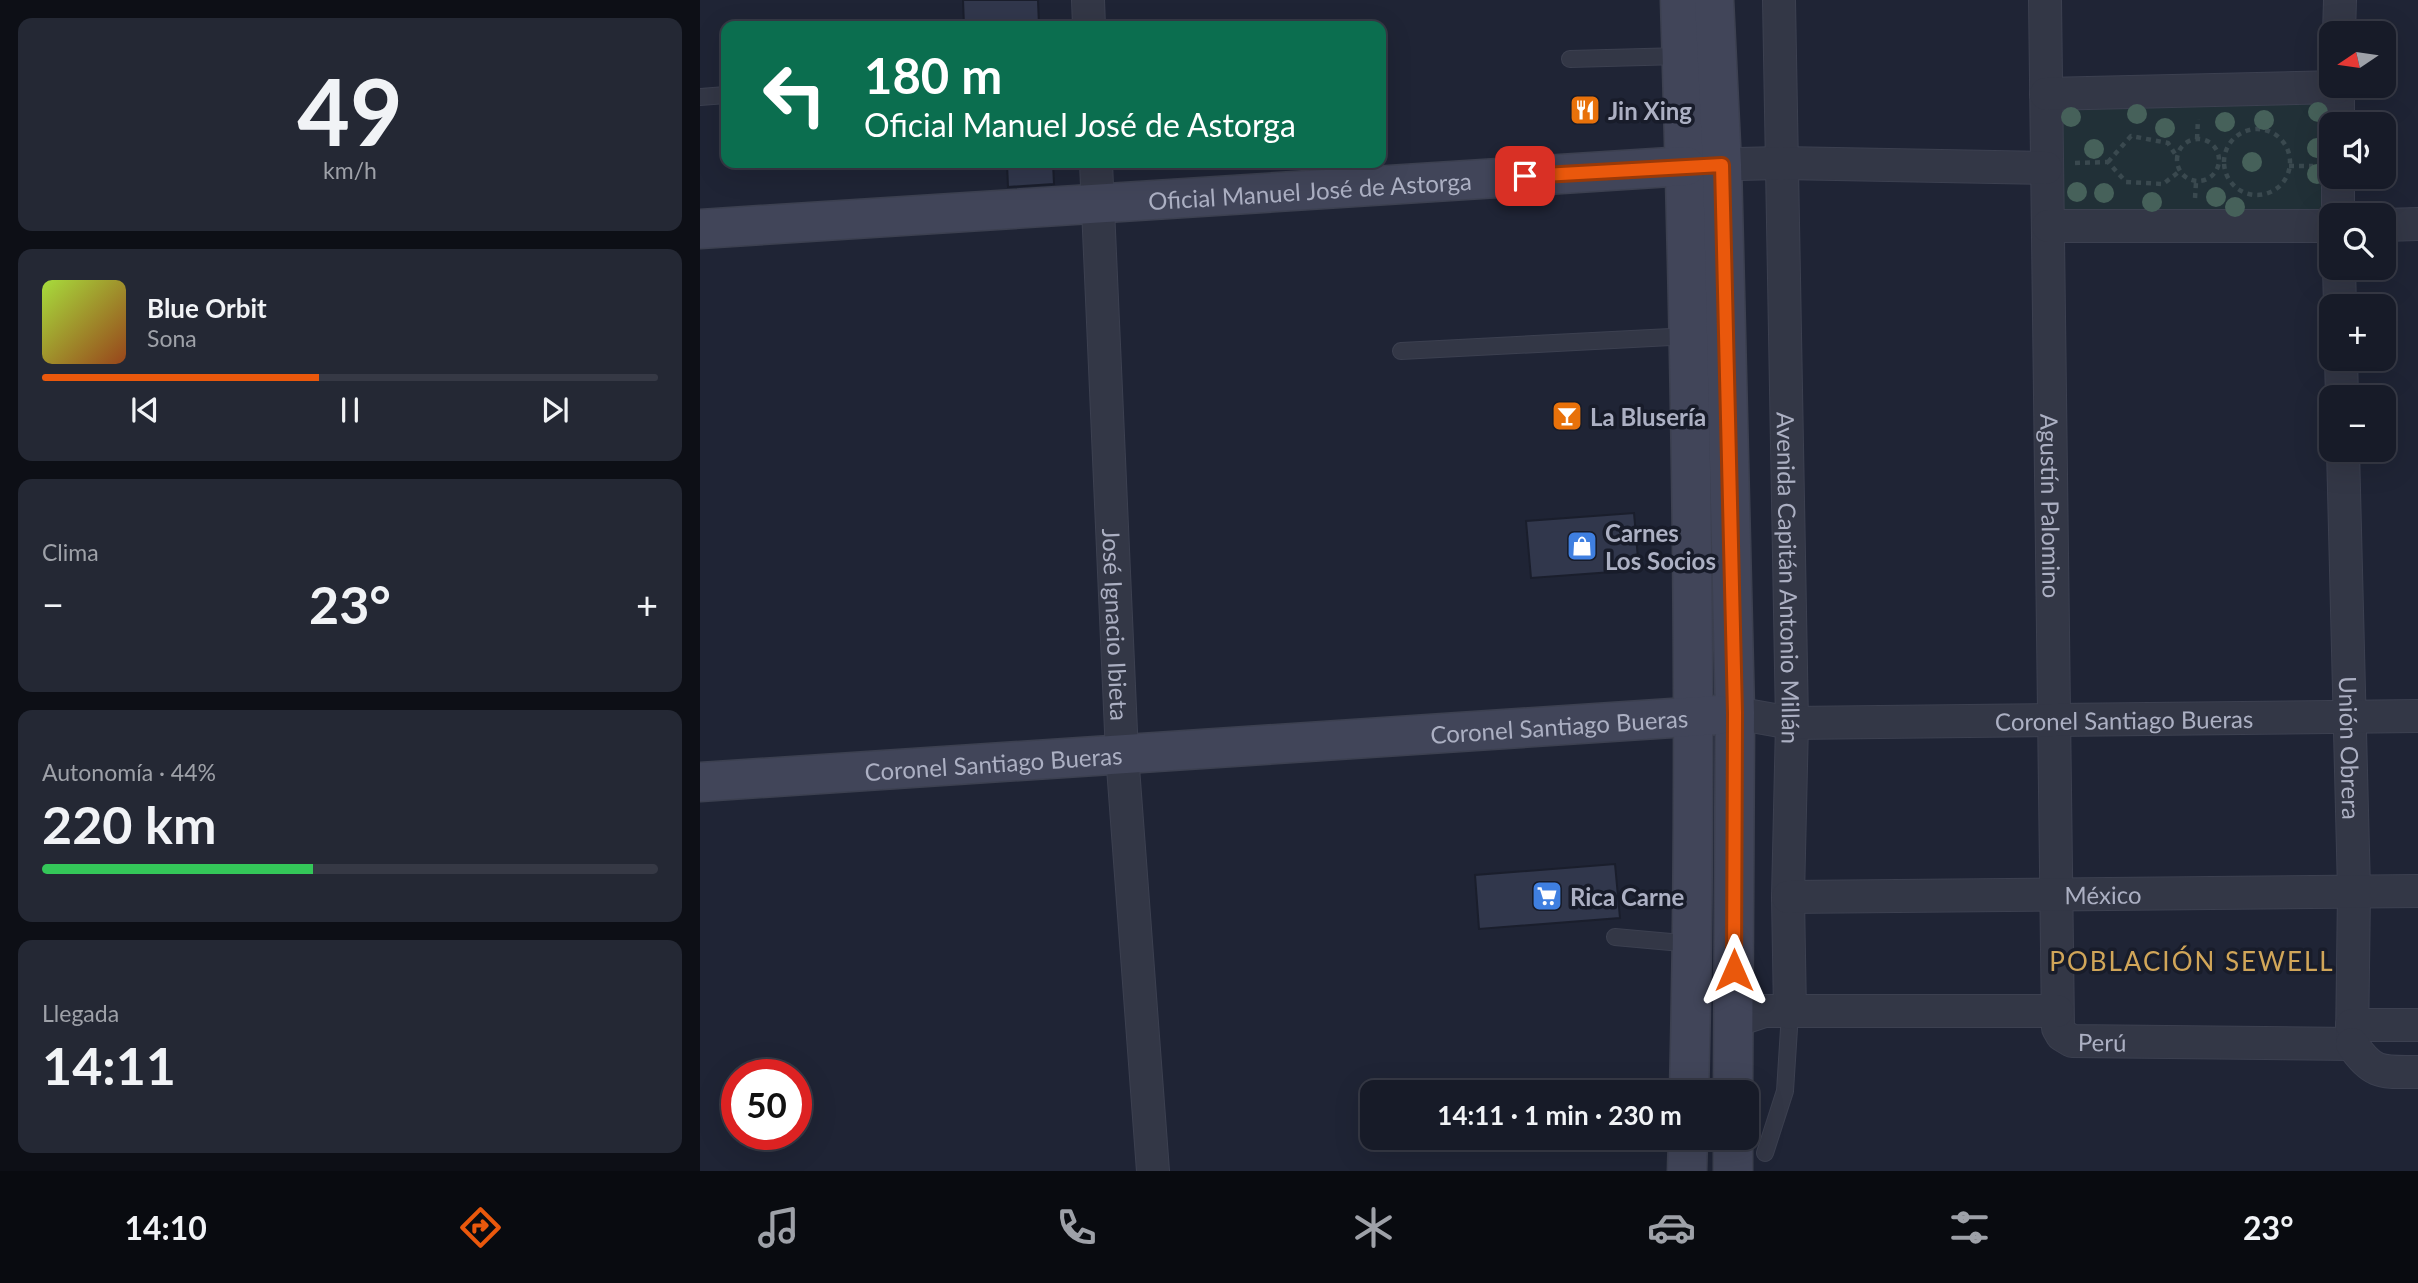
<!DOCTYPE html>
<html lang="es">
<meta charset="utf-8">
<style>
:root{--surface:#171b28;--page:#242834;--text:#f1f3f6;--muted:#9ea1a8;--line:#363945;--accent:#ea580c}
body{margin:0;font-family:Lato,sans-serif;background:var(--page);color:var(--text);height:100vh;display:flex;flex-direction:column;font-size:26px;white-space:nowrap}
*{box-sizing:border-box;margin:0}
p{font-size:23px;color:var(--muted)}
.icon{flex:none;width:38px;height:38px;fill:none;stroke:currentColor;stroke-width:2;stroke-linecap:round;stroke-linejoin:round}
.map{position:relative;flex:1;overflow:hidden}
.drawer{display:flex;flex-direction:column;gap:18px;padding:18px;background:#0d0f16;width:700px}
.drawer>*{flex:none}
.banner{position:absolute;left:21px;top:21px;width:665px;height:147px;border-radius:14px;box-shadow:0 7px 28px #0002,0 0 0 2px var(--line);background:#0b6e4f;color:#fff;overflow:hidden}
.needle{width:46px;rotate:257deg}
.buttons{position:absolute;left:1619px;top:21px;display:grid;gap:14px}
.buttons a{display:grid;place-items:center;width:77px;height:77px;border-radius:14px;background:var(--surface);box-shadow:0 7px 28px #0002,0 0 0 2px var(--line);font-size:35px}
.speed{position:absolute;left:21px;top:1059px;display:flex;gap:14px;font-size:35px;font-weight:700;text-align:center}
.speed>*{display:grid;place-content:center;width:91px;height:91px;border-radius:50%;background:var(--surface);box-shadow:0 7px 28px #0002,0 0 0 2px var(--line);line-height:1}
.speed .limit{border:10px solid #d22;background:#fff;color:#111}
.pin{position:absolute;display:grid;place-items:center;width:60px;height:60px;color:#fff;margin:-30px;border-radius:14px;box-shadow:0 4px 10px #0006}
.me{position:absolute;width:77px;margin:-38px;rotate:0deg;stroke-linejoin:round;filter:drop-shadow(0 0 5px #0008)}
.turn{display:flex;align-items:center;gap:24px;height:147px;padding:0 28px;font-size:32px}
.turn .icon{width:91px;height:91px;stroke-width:2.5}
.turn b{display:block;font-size:49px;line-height:60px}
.big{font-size:52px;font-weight:700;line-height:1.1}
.drawer .widget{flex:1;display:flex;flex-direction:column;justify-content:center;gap:10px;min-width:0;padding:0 24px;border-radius:14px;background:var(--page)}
.drawer .dial{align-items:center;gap:0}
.dial b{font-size:91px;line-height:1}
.song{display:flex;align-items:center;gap:21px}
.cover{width:84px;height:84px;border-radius:10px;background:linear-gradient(135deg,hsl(80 70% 55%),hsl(20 70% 35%))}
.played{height:7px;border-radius:4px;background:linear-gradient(90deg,var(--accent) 45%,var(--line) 45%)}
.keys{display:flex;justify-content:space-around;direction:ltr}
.heat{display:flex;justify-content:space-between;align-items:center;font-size:38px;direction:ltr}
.charge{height:10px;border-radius:5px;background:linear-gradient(90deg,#34c759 44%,var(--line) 0)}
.trip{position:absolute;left:660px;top:1080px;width:399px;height:70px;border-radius:14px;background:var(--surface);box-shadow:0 7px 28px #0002,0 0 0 2px var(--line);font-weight:700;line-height:70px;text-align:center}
.menu{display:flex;height:112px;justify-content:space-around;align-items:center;background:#090b10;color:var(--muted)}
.menu .icon{width:49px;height:49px}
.menu .on{color:var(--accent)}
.menu b{font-size:32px;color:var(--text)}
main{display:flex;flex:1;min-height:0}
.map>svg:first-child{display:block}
.green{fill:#213037}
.building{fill:#31374c;stroke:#1a1e2c;stroke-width:2}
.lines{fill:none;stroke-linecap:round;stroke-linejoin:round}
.lane-casing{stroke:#3c4050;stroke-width:18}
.street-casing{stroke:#3c4050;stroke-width:34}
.secondary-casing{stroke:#3c4050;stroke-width:41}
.path{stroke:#3a494f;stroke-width:4.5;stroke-dasharray:5 5;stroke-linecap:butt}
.lane{stroke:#333746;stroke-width:16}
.street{stroke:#333746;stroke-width:32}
.secondary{stroke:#414559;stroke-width:38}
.tree{fill:#46615a}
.route-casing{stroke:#983908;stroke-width:18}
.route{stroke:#ea580c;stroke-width:12}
.labels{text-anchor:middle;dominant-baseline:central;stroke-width:7;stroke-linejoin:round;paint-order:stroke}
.poi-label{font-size:24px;font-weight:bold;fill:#acb0c3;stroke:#181c2a;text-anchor:start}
.street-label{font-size:24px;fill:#acb0c3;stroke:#181c2a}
.neighbourhood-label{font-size:26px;letter-spacing:2px;fill:#d1a659;stroke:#181c2a}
</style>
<main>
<section class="drawer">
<div class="widget dial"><b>49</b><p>km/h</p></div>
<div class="widget">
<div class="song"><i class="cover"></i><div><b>Blue Orbit</b><p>Sona</p></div></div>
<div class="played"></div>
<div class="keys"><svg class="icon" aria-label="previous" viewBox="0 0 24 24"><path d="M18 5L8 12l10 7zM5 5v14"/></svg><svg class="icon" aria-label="pause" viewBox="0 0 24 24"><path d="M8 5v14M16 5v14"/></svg><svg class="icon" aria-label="next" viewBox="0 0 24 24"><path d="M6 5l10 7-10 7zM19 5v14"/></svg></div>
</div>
<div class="widget"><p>Clima</p>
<div class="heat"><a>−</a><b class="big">23°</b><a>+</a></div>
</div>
<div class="widget"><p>Autonomía · 44%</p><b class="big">220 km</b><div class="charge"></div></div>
<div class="widget"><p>Llegada</p><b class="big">14:11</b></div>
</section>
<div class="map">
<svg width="1718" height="1171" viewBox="0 0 1718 1171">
<rect width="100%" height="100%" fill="#1f2435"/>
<path class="green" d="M1625 98 1622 219 1362 215 1363 103Z"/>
<path class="building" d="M263 0H338L339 26H264Z
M307 163H353L354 184 308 187Z
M934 513 939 570 831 578 826 521Z
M915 864 920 918 779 929 775 875Z"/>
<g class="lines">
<g class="lane-casing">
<path id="lane" d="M870 59 981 56
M0 97 26 95
M701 351 990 336
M915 937 993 944
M1065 1153 1085 1091 1090 1013"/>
</g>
<g class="street-casing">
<g id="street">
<path d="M388 0 389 26"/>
<path id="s1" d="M1079 0 1092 723 1088 897 1090 1013"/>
<path id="s2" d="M1345 0 1358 1028 1362 1035 1372 1041 1652 1044"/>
<path d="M1639 33 1640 0"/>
<path d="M1638 86V124"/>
<path d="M1346 94 1638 87"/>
<path id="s3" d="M396 163 422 754 453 1171"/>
<path d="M998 165 1083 163 1346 168"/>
<path d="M1638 177V215"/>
<path d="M1684 225 1718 224"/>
<path d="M1348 226H1631"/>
<path d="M1639 268 1640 306"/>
<path d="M1641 359 1642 397"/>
<path id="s4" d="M1643 450 1654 891 1652 1044"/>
<path id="s5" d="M1035 713 1092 723 1718 716"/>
<path id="s6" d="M1088 897 1718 891"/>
<path d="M1034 1021 1064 1011H1357"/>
<path d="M1652 1025H1718"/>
<path d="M1652 1044C1673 1075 1682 1072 1718 1072"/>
</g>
</g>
<g class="secondary-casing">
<g id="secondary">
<path d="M980 0C991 364 998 728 989 1092"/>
<path d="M1014 0 1022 165 1035 713 1033 1092"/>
<path id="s7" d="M0 229 986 166"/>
<path id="s8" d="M0 782 1018 715"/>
<path d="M987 1171 988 1138"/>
<path d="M1033 1171V1138"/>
</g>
</g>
<path class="path" d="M1524 162a33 33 0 1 1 66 0a33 33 0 1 1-66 0Z
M1477 160a21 21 0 1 1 42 0a21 21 0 1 1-42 0Z
M1497 139 1498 119
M1408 162 1431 136 1468 143 1477 157
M1375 163 1408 162 1426 182 1463 184 1480 171
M1589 166H1613
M1495 198 1496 182"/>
<use href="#lane" class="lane"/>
<use href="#street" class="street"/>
<use href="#secondary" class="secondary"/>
</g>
<g class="tree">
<circle cx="1618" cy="112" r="10"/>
<circle cx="1437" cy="114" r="10"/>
<circle cx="1371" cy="117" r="10"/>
<circle cx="1564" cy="120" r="10"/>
<circle cx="1525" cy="122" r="10"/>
<circle cx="1465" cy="128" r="10"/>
<circle cx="1617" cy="148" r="10"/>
<circle cx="1394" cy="149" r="10"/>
<circle cx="1552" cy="162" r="10"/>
<circle cx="1617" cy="174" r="10"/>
<circle cx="1377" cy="192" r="10"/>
<circle cx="1404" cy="193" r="10"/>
<circle cx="1516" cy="197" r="10"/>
<circle cx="1452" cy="202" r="10"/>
<circle cx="1535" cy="207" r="10"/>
</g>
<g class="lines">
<g class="route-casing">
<path id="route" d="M825 176 1022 165 1035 713 1034 970"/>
</g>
<use href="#route" class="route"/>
</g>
<defs>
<g id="restaurant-square" transform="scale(1.575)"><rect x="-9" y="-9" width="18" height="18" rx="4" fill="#e8710a" stroke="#181c2a"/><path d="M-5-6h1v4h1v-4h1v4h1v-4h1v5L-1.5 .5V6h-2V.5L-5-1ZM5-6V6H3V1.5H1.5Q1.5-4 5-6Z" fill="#fff"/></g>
<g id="bar-square" transform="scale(1.575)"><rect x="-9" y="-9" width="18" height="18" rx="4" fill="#e8710a" stroke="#181c2a"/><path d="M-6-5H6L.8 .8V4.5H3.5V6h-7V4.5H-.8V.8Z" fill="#fff"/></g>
<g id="shop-square" transform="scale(1.575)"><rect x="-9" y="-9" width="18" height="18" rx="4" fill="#3f7fe0" stroke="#181c2a"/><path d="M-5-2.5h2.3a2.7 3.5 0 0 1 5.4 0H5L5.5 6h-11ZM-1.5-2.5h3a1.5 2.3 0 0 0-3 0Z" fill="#fff"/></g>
<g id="supermarket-square" transform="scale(1.575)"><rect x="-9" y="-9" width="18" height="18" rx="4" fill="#3f7fe0" stroke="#181c2a"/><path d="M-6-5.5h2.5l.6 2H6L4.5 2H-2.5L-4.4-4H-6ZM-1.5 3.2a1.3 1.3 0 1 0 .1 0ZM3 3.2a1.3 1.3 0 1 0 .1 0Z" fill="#fff"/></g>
</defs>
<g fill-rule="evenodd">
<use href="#restaurant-square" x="885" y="110"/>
<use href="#bar-square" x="867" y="416"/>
<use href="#shop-square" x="882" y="546"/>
<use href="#supermarket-square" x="847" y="896"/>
</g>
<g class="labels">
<g class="poi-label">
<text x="908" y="110">Jin Xing</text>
<text x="890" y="416">La Blusería</text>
<text x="905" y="532">Carnes<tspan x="905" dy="28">Los Socios</tspan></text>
<text x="870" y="896">Rica Carne</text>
</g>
<g class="street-label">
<text stroke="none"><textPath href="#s7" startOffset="611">Oficial Manuel José de Astorga</textPath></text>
<text stroke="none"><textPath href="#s2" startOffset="506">Agustín Palomino</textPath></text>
<text stroke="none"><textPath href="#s1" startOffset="578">Avenida Capitán Antonio Millán</textPath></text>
<text stroke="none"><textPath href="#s3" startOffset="462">José Ignacio Ibieta</textPath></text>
<text stroke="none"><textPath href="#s5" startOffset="390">Coronel Santiago Bueras</textPath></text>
<text stroke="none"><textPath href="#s8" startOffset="861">Coronel Santiago Bueras</textPath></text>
<text stroke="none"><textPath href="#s4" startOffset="298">Unión Obrera</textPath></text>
<text stroke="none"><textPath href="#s8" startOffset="294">Coronel Santiago Bueras</textPath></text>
<text stroke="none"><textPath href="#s6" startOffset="315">México</textPath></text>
<text stroke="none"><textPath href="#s2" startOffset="1078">Perú</textPath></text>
</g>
<g class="neighbourhood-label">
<text x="1492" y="961">POBLACIÓN SEWELL</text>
</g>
</g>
</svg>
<div class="buttons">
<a><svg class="needle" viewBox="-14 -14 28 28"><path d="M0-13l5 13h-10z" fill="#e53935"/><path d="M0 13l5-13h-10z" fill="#9ea1a8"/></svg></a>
<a><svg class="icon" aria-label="sound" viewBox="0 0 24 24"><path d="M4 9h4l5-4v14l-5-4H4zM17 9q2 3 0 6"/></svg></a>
<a><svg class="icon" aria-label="search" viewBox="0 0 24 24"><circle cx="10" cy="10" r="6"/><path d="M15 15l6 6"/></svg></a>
<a>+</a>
<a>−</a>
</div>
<div class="speed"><div class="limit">50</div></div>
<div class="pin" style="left:825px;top:176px;background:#d93025"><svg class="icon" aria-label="arrive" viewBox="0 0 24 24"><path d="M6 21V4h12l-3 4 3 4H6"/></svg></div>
<svg class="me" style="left:1034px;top:970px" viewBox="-20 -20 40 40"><path d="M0-17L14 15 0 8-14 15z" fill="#ea580c" stroke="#fff" stroke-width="4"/></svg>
<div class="trip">14:11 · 1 min · 230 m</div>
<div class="banner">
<div class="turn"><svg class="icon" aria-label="left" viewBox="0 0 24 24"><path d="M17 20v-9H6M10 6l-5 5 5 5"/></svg><div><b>180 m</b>Oficial Manuel José de Astorga</div></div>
</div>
</div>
</main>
<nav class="menu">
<b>14:10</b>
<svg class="icon on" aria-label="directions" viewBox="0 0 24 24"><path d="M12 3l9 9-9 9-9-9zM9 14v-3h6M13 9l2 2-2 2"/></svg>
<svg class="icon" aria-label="music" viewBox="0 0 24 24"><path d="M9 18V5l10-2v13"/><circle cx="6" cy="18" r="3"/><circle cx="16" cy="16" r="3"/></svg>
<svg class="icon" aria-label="phone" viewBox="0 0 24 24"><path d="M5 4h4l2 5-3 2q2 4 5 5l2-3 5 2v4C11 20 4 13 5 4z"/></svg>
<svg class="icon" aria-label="climate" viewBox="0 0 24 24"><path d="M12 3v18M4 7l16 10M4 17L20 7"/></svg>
<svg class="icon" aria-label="car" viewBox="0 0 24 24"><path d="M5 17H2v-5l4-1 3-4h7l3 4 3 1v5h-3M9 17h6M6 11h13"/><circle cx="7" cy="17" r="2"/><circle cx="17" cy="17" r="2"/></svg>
<svg class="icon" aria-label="filters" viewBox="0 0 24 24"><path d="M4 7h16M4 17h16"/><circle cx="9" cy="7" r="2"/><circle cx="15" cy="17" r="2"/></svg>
<b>23°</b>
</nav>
